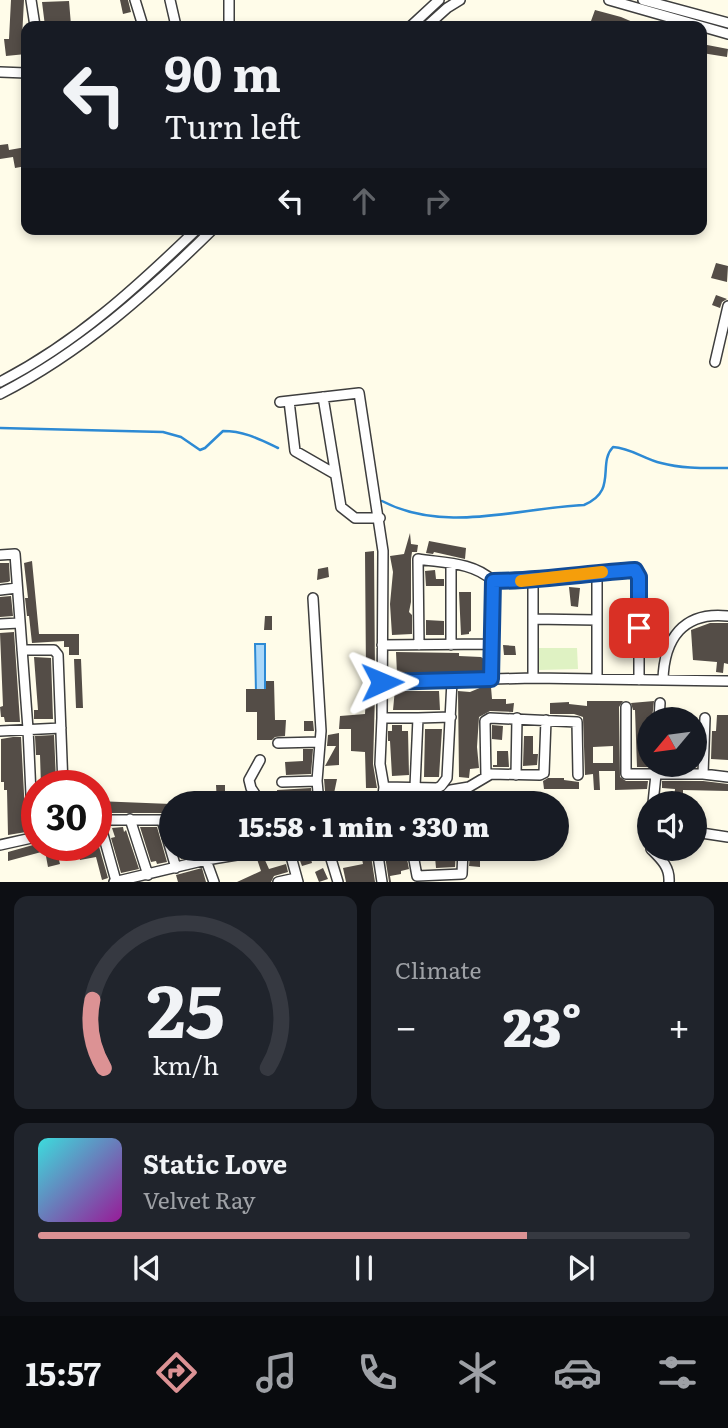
<!DOCTYPE html>
<meta charset="utf-8">
<style>
:root{--surface:#171b24;--page:#20242c;--text:#f1f3f6;--muted:#9ea1a6;--line:#363941;--accent:#dc9294}
body{margin:0;font-family:Literata,serif;background:var(--page);color:var(--text);height:100vh;display:flex;flex-direction:column;font-size:26px;white-space:nowrap}
*{box-sizing:border-box;margin:0}
p{font-size:23px;color:var(--muted)}
.icon{flex:none;width:38px;height:38px;fill:none;stroke:currentColor;stroke-width:2;stroke-linecap:round;stroke-linejoin:round}
.map{position:relative;height:882px;overflow:hidden}
.panel{display:flex;flex-direction:column;gap:14px;padding:14px;background:#0d0f14;flex:1}
.panel>*{flex:none}
.hud{position:absolute;left:21px;top:21px;width:686px;height:214px;border-radius:14px;box-shadow:0 4px 10px #0003;background:#171b24;color:var(--text);overflow:hidden}
.needle{width:46px;rotate:241deg}
.controls{position:absolute;left:637px;top:707px;display:grid;gap:14px}
.controls a{display:grid;place-items:center;width:70px;height:70px;border-radius:50%;background:var(--surface);box-shadow:0 4px 10px #0003;font-size:35px}
.speed{position:absolute;left:21px;top:770px;display:flex;gap:14px;font-size:35px;font-weight:700;text-align:center}
.speed>*{display:grid;place-content:center;width:91px;height:91px;border-radius:50%;background:var(--surface);box-shadow:0 4px 10px #0003;line-height:1}
.speed .limit{border:10px solid #d22;background:#fff;color:#111}
.pin{position:absolute;display:grid;place-items:center;width:60px;height:60px;color:#fff;margin:-30px;border-radius:14px;box-shadow:0 4px 10px #0006}
.me{position:absolute;width:77px;margin:-38px;rotate:89deg;stroke-linejoin:round;filter:drop-shadow(0 0 5px #0008)}
.turn{display:flex;align-items:center;gap:24px;height:147px;padding:0 28px;font-size:32px}
.turn .icon{width:91px;height:91px;stroke-width:2.5}
.turn b{display:block;font-size:49px;line-height:60px}
.lanes{display:flex;align-items:center;height:66px;padding:0 28px;background:#0003;justify-content:center;gap:35px;direction:ltr}
.lanes .off{opacity:.35}
.big{font-size:52px;font-weight:800;line-height:1.1}
.panel .tile{flex:1;display:flex;flex-direction:column;justify-content:center;gap:10px;min-width:0;padding:0 24px;border-radius:14px;background:var(--page)}
.panel .dial{align-items:center;gap:0}
.dial svg{height:182px;overflow:visible;fill:none;stroke:var(--line);stroke-width:7;stroke-linecap:round;text-anchor:middle}
.dial text{fill:var(--text);stroke:none}
.song{display:flex;align-items:center;gap:21px}
.cover{width:84px;height:84px;border-radius:10px;background:linear-gradient(135deg,hsl(180 70% 55%),hsl(300 70% 35%))}
.played{height:7px;border-radius:4px;background:linear-gradient(90deg,var(--accent) 75%,var(--line) 75%)}
.keys{display:flex;justify-content:space-around;direction:ltr}
.heat{display:flex;justify-content:space-between;align-items:center;font-size:38px;direction:ltr}
.panel .tiles{flex:1;display:grid;gap:14px;grid-template-columns:1fr 1fr}
.tile:last-child{grid-column:span 2}
.trip{position:absolute;left:159px;top:791px;width:410px;height:70px;border-radius:35px;background:var(--surface);box-shadow:0 4px 10px #0003;font-weight:800;line-height:70px;text-align:center}
.dock{display:flex;height:112px;justify-content:space-around;align-items:center;background:#090b0e;color:var(--muted)}
.dock .icon{width:49px;height:49px}
.dock .current{color:var(--accent)}
.dock b{font-size:32px;color:var(--text)}
.map>svg:first-child{display:block}
.pitch{fill:#dff2c3}
.water{fill:#aad8fa;stroke:#2d8ad4;stroke-width:2}
.lines{fill:none;stroke-linecap:round;stroke-linejoin:round}
.stream{stroke:#2d8ad4;stroke-width:2.5}
.building{fill:#544d47;fill-rule:evenodd}
.minor-casing{stroke:#3e3e3e;stroke-width:12}
.minor{stroke:#fff;stroke-width:9}
.route-casing{stroke:#114b97;stroke-width:18}
.route{stroke:#1a73e8;stroke-width:12}
.slow{stroke:#f59e0b;stroke-width:12}
</style>
<div class="map">
<svg width="728" height="882" viewBox="0 0 728 882">
<rect width="100%" height="100%" fill="#fffce9"/>
<path class="pitch" d="M539 648H577L578 669 539 670Z"/>
<path class="water" d="M255 644H265V693H256Z"/>
<g class="lines">
<path class="stream" d="M0 428 163 432 181 437 200 450 205 448 223 431C244 431 259 439 278 448
M382 501C445 534 518 508 584 505 618 491 597 464 613 447 631 448 644 459 661 463 683 469 706 468 728 468"/>
</g>
<path class="building" d="M11 0H24L22 38 25 37 26 54 6 56 4 39H9Z
M120 0H128L131 12 123 14Z
M69 1 71 25 45 26 42 2Z
M595 10 621 17 642 26H605L591 21Z
M702 44 728 49 727 57 702 53Z
M8 144 9 150 26 147V166L15 168 13 157 0 159V145Z
M716 263 728 266 727 282 711 278Z
M716 295 727 299 722 302 720 308 712 305Z
M410 533 411 544 418 545 417 552H412L411 559V602L409 612 412 615V634L392 635 390 604 393 572 390 556 404 554Z
M429 541 466 548 465 559 434 552 433 554 426 553Z
M374 551 375 674H366L365 552Z
M32 561 39 634H79V655H69V647H64V641L32 643 29 616H27L25 598H28L24 563Z
M0 563H9L10 581 8 582 0 583Z
M328 567 329 577 317 580 318 569Z
M435 570 436 579H444V586H426L425 571Z
M569 587 580 588 578 607 571 606Z
M459 592H471V631L469 632V634L461 635Z
M11 596 13 616 0 617V597Z
M265 616H272V630H264Z
M426 620 444 621V635H426Z
M710 623H728V664L724 663 723 673 716 672 717 662 693 660 691 630Z
M14 632 20 722H5L4 717H1L0 707 3 706 0 633Z
M503 645 515 646 516 655H504Z
M396 652 459 653V656L481 657 484 659V671L397 674Z
M34 657 51 658 53 719H34V710H38Z
M74 659H81L83 708H76Z
M266 681H274L275 720H286L285 736 275 737 272 740H257V712H246V689H266Z
M482 687H491L492 699H506V704L514 703 513 712 490 711 479 717 477 747 479 768 470 769 469 778 459 777 458 691 470 692Z
M395 689H402V691H439L440 710H393Z
M366 695H375L373 764 377 788H366L365 752 351 751V729H339L340 716 365 714Z
M587 701H623L619 707 620 777 626 781H648L647 789 615 790V771H599L600 790H594L593 774 585 775 583 717 574 714H550V703L569 702V704L587 706ZM613 746V763H593V747Z
M654 701 652 719H649L650 767H637L635 710H633L631 703Z
M717 715H728V760L711 759 712 731H716Z
M304 721H313L314 731H304Z
M695 722H698L696 767H693L695 765Z
M392 725H402V731H408L409 775 392 776 390 741H388V731H392Z
M492 725 503 726 502 740 492 739Z
M425 729H442L439 777H424Z
M339 733V765L325 766 336 746H327L328 735Z
M54 735 56 780H48V786H41L40 755H36L35 736Z
M524 736H533V754H538L537 765 523 766Z
M13 737H21L26 832 8 835 7 790H4V782H1V739Z
M303 749H313L311 774 286 775 285 762 303 761Z
M497 751H508L509 767H493V765H497Z
M548 778H564V780L579 782V789H544L543 781Z
M324 779H337L332 803H326Z
M662 781H703L728 784V791L683 790V798H674L675 789 662 788Z
M216 785H225V791H233L234 803H217Z
M311 788 312 800H278L277 790Z
M398 794 432 795V802H398Z
M96 801 171 804V813H96Z
M123 827 124 832 126 830 139 869 121 873 111 838 115 837 112 828Z
M140 827H157L167 862 157 864 156 861 151 862Z
M96 836 108 878 102 880 96 857 80 860 77 845H96Z
M33 845H59V848H56L60 864 48 867 45 851 8 861V852Z
M178 849H195L197 855 181 859Z
M360 849H370L375 882H346L343 868 363 864Z
M384 849H405L409 869 401 871V874L390 876 391 882H389Z
M419 849 456 850 455 867 436 868 435 857 420 856Z
M310 855 312 863 302 866 299 858Z
M470 855 480 856V867L469 866Z
M264 858 269 869 286 864 288 872 274 876 271 882H237L261 871 257 859Z
M202 868 206 882H178L176 875Z
M323 868 328 879 319 882 315 872Z"/>
<g class="lines">
<g class="minor-casing">
<path id="minor" d="M31 0 35 26
M135 0 143 26
M170 0 176 26
M229 0V26
M609 0 728 34
M643 0 728 23
M411 26 439 0
M427 26 447 8 460 0
M0 72 26 73
M715 362 728 306
M0 382C76 343 136 288 197 229
M0 394C82 352 148 293 213 229
M323 397 341 507 355 518H380
M289 401 295 451 335 474
M280 402 359 393 383 551 382 718 380 764 384 787 382 803
M0 555 15 554 28 729 33 838
M451 564V645
M597 573V679
M493 581C541 581 587 573 635 570L639 577V680
M533 581V678
M0 590 17 588
M313 598 321 731 317 781 319 803
M533 619 596 620
M0 624 19 623
M382 645 491 644
M419 645 418 559C443 563 474 562 493 581L491 679
M22 650H54L58 655 63 786
M663 680C664 639 683 611 728 616
M382 682 533 678 728 681
M626 707V774H703L728 777
M382 718H418L415 787
M418 718 451 717
M659 719 660 703
M0 731 61 728
M278 743 319 742
M260 760 249 780 251 788 261 803
M703 774 705 718
M516 775 517 718
M486 776 485 721 490 718 577 722 578 775
M282 782 317 781
M384 787 437 788 441 786 447 778 452 681
M439 803 451 790 469 787 491 774 540 775 544 773 546 720
M653 803 657 765
M130 819 148 875
M96 820H172
M99 820 116 881
M162 820 176 868
M695 832 728 837
M649 835V843
M0 845 36 837
M202 849 214 882
M289 849 298 882
M328 849 338 882
M377 849 382 882
M412 849 417 876 462 874 463 849
M651 849C661 859 670 867 669 882
M114 882 206 860 274 849
M278 882 296 878"/>
</g>
<use href="#minor" class="minor"/>
</g>
<g class="lines">
<g class="route-casing">
<path id="route" d="M382 682 491 679 493 581C541 581 587 573 635 570L639 577V628"/>
</g>
<use href="#route" class="route"/>
<path class="slow" d="M521 581 602 572"/>
</g>
</svg>
<div class="controls">
<a><svg class="needle" viewBox="-14 -14 28 28"><path d="M0-13l5 13h-10z" fill="#e53935"/><path d="M0 13l5-13h-10z" fill="#9ea1a6"/></svg></a>
<a><svg class="icon" aria-label="sound" viewBox="0 0 24 24"><path d="M4 9h4l5-4v14l-5-4H4zM17 9q2 3 0 6"/></svg></a>
</div>
<div class="speed"><div class="limit">30</div></div>
<div class="pin" style="left:639px;top:628px;background:#d93025"><svg class="icon" aria-label="arrive" viewBox="0 0 24 24"><path d="M6 21V4h12l-3 4 3 4H6"/></svg></div>
<svg class="me" style="left:382px;top:682px" viewBox="-20 -20 40 40"><path d="M0-17L14 15 0 8-14 15z" fill="#1a73e8" stroke="#fff" stroke-width="4"/></svg>
<div class="trip">15:58 · 1 min · 330 m</div>
<div class="hud">
<div class="turn"><svg class="icon" aria-label="left" viewBox="0 0 24 24"><path d="M17 20v-9H6M10 6l-5 5 5 5"/></svg><div><b>90 m</b>Turn left</div></div>
<div class="lanes"><svg class="icon" aria-label="left" viewBox="0 0 24 24"><path d="M17 20v-9H6M10 6l-5 5 5 5"/></svg><svg class="icon off" aria-label="ahead" viewBox="0 0 24 24"><path d="M12 20V5M6 11l6-6 6 6"/></svg><svg class="icon off" aria-label="right" viewBox="0 0 24 24"><path d="M7 20v-9h11M14 6l5 5-5 5"/></svg></div>
</div>
</div>
<section class="panel">
<div class="tiles">
<div class="tile dial"><svg viewBox="0 0 100 80">
<path d="M14 69A42 42 0 1 1 86 69"/>
<path d="M14 69A42 42 0 0 1 9 39" stroke="#dc9294"/>
<text x="50" y="56" font-size="32" font-weight="700">25</text>
<text x="50" y="72" font-size="11">km/h</text>
</svg></div>
<div class="tile"><p>Climate</p>
<div class="heat"><a>−</a><b class="big">23°</b><a>+</a></div>
</div>
<div class="tile">
<div class="song"><i class="cover"></i><div><b>Static Love</b><p>Velvet Ray</p></div></div>
<div class="played"></div>
<div class="keys"><svg class="icon" aria-label="previous" viewBox="0 0 24 24"><path d="M18 5L8 12l10 7zM5 5v14"/></svg><svg class="icon" aria-label="pause" viewBox="0 0 24 24"><path d="M8 5v14M16 5v14"/></svg><svg class="icon" aria-label="next" viewBox="0 0 24 24"><path d="M6 5l10 7-10 7zM19 5v14"/></svg></div>
</div>
</div>
</section>
<nav class="dock">
<b>15:57</b>
<svg class="icon current" aria-label="directions" viewBox="0 0 24 24"><path d="M12 3l9 9-9 9-9-9zM9 14v-3h6M13 9l2 2-2 2"/></svg>
<svg class="icon" aria-label="music" viewBox="0 0 24 24"><path d="M9 18V5l10-2v13"/><circle cx="6" cy="18" r="3"/><circle cx="16" cy="16" r="3"/></svg>
<svg class="icon" aria-label="phone" viewBox="0 0 24 24"><path d="M5 4h4l2 5-3 2q2 4 5 5l2-3 5 2v4C11 20 4 13 5 4z"/></svg>
<svg class="icon" aria-label="climate" viewBox="0 0 24 24"><path d="M12 3v18M4 7l16 10M4 17L20 7"/></svg>
<svg class="icon" aria-label="car" viewBox="0 0 24 24"><path d="M5 17H2v-5l4-1 3-4h7l3 4 3 1v5h-3M9 17h6M6 11h13"/><circle cx="7" cy="17" r="2"/><circle cx="17" cy="17" r="2"/></svg>
<svg class="icon" aria-label="filters" viewBox="0 0 24 24"><path d="M4 7h16M4 17h16"/><circle cx="9" cy="7" r="2"/><circle cx="15" cy="17" r="2"/></svg>
</nav>
